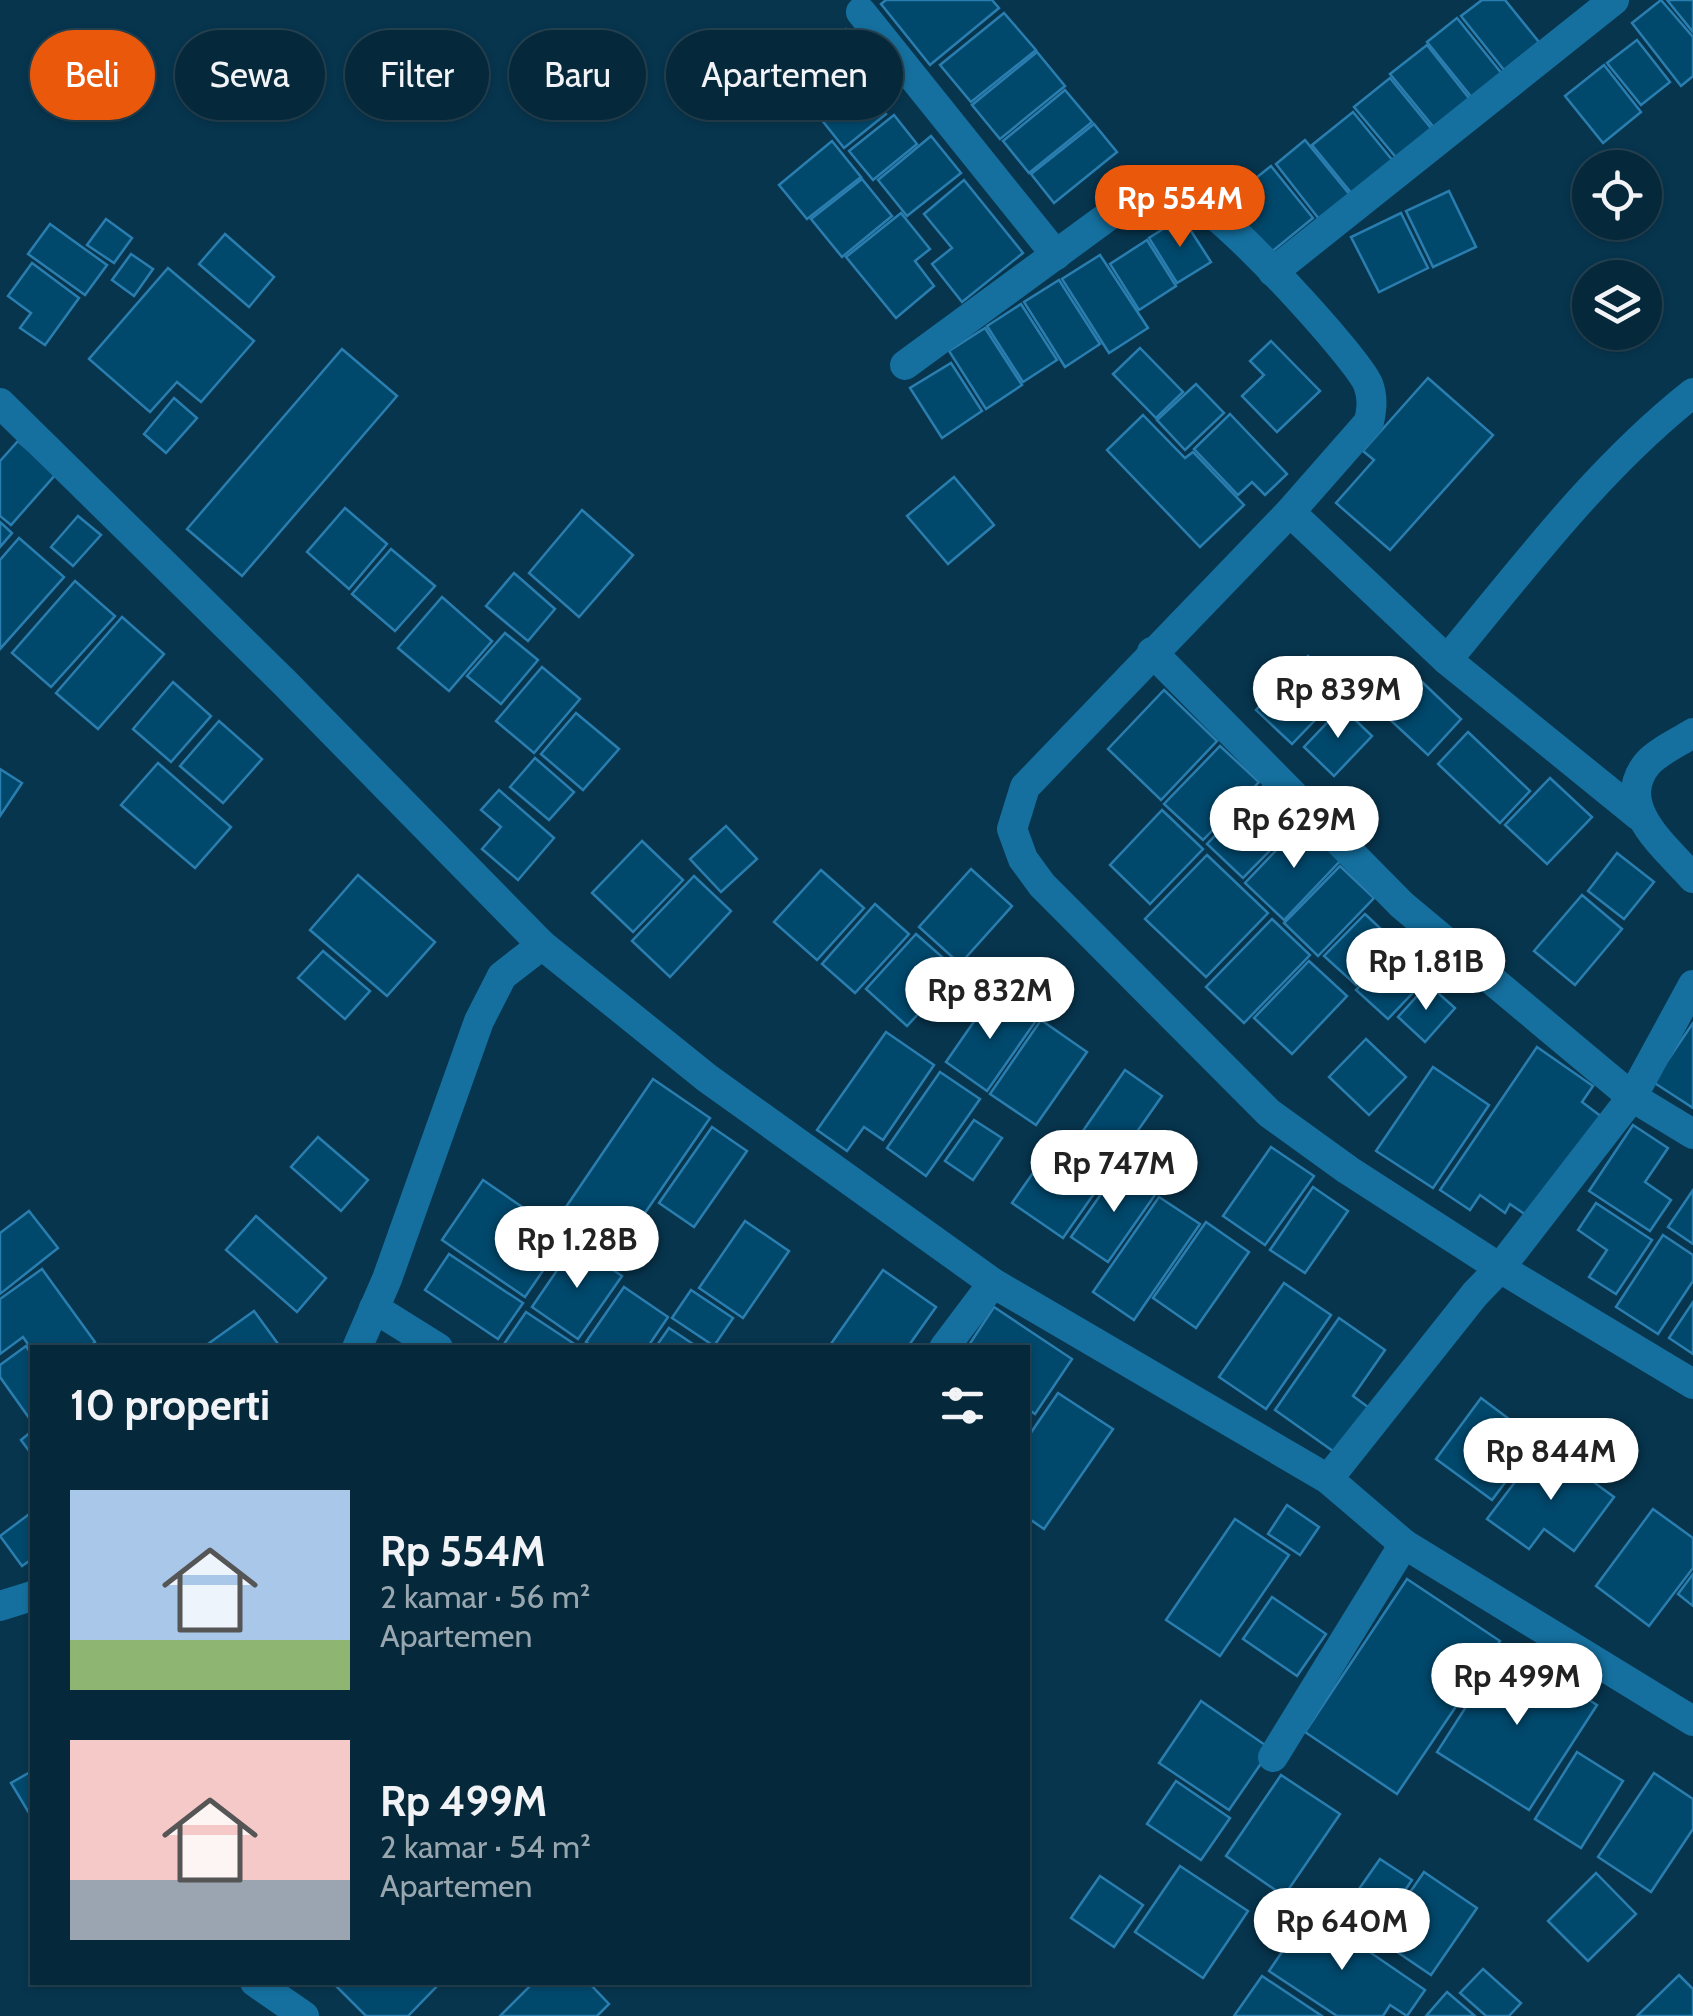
<!DOCTYPE html>
<html lang="id">
<head>
<meta charset="utf-8">
<style>
	body { margin:0; font-family:Cabin,sans-serif; background:#133445; color:#f1f3f6; height:100vh; display:flex; flex-direction:column; font-size:38px; white-space:nowrap }
	* { box-sizing:border-box; margin:0 }
	p { font-size:32px; color:#97a6af }
	.icon { flex:none; width:55px; height:55px; fill:none; stroke:currentColor; stroke-width:2; stroke-linecap:round; stroke-linejoin:round }
	.map { position:relative; flex:1; overflow:hidden }
	.side { position:absolute; left:30px; top:1345px; width:1000px; height:640px; display:flex; flex-direction:column; background:#05283a; border-radius:0px; box-shadow:0 2px 8px #0004,0 0 0 2px #264454 }
	.side>* { flex:none }
	.guide { position:absolute; left:30px; top:30px; width:1000px; height:90px; display:flex; gap:20px }
	.tools { position:absolute; left:1572px; top:150px; display:grid; gap:20px }
	.tools a { display:grid; place-items:center; width:90px; height:90px; border-radius:50%; background:#05283a; box-shadow:0 2px 8px #0004,0 0 0 2px #264454; font-size:50px }
	.price { position:absolute; translate:-50% -85px; padding:0 22px; border-radius:35px; background:#fff; color:#222; font-size:32px; line-height:65px; filter:drop-shadow(0 2px 5px #0008) }
	.price::after { content:''; position:absolute; left:50%; top:60px; width:30px; height:22px; margin-left:-15px; background:inherit; clip-path:polygon(0 0,100% 0,50% 100%) }
	.price.active { background:#ea580c; color:#fff }
	ul { padding:0; list-style:none }
	li { display:flex; align-items:center; gap:30px; height:250px; padding:0 40px }
	li span { display:grid; place-items:center; flex:none; width:280px; height:200px; border-radius:0px; color:#555 }
	li>.icon { margin-inline-start:auto }
	span .icon { width:120px; height:120px; fill:#fffc; stroke-width:1 }
	li b { font-size:42px }
	h2 { display:flex; justify-content:space-between; align-items:center; height:120px; padding:0 40px; font-size:42px }
	.tag { padding:0 35px; border-radius:45px; background:#05283a; box-shadow:0 2px 8px #0004,0 0 0 2px #264454; font-size:35px; line-height:90px }
	.tag.active { background:#ea580c; color:#fff }
	.map>svg:first-child { display:block }
	.building { fill:#00486c; stroke:#2a7eaf; stroke-width:2.5 }
	.lines { fill:none; stroke-linecap:round; stroke-linejoin:round }
	.street { stroke:#15709f; stroke-width:30 }
</style>
</head>
<body>
<div class="map">
<svg width="1693" height="2016" viewBox="0 0 1693 2016">
	<rect width="100%" height="100%" fill="#07354e"/>
	<g class="building">
		<path d="M886,0h106l7,8 -69,57 -49,-61z"/>
		<path d="M1482,0h23l34,42 -35,28 -43,-54z"/>
		<path d="M1661,0l32,37v39l-12,10 -49,-63z"/>
		<path d="M1667,0h26v32z"/>
		<path d="M1004,13l32,37 -65,52 -31,-37z"/>
		<path d="M1457,18l46,57 -30,24 -46,-57z"/>
		<path d="M846,29l26,31 -35,29 -26,-32z"/>
		<path d="M1637,40l33,42 -29,23 -34,-42z"/>
		<path d="M1427,45l45,57 -36,28 -46,-56z"/>
		<path d="M1037,52l28,34 -65,53 -28,-34z"/>
		<path d="M1604,65l37,47 -38,31 -38,-47z"/>
		<path d="M1390,78l45,55 -36,28 -45,-54z"/>
		<path d="M859,81l27,33 -42,34 -27,-34z"/>
		<path d="M1065,90l27,32 -63,51 -26,-32z"/>
		<path d="M1353,112l45,55 -41,33 -45,-55z"/>
		<path d="M894,115l23,29 -44,36 -24,-29z"/>
		<path d="M1094,124l23,28 -63,51 -23,-29z"/>
		<path d="M931,136l30,37 -54,43 -29,-36z"/>
		<path d="M1305,140l45,55 -31,24 -43,-55z"/>
		<path d="M832,141l29,36 -54,42 -28,-34z"/>
		<path d="M1271,166l42,52 -49,40 -42,-53z"/>
		<path d="M862,179l30,37 -50,41 -31,-38z"/>
		<path d="M964,180l59,73 -61,49 -30,-38 20,-16 -28,-34z"/>
		<path d="M1449,191l27,56 -43,20 -27,-56z"/>
		<path d="M901,213l29,36 -15,12 19,25 -38,32 -50,-61z"/>
		<path d="M1401,213l27,55 -49,24 -28,-55z"/>
		<path d="M1182,217l29,45 -34,21 -28,-45z"/>
		<path d="M106,219l26,19 -18,25 -27,-18z"/>
		<path d="M50,224l57,41 -22,30 -57,-41z"/>
		<path d="M225,234l49,43 -25,30 -50,-43z"/>
		<path d="M1147,240l29,46 -37,24 -29,-46z"/>
		<path d="M131,254l22,15 -19,27 -22,-16z"/>
		<path d="M1100,255l48,73 -39,25 -47,-74z"/>
		<path d="M32,263l47,35 -34,47 -25,-17 11,-15 -23,-17z"/>
		<path d="M168,268l86,73 -53,61 -24,-20 -27,30 -61,-53z"/>
		<path d="M1059,280l41,64 -35,23 -41,-65z"/>
		<path d="M1021,304l36,56 -34,22 -36,-56z"/>
		<path d="M985,328l37,57 -36,24 -37,-58z"/>
		<path d="M1271,341l49,50 -43,41 -35,-36 22,-21 -14,-14z"/>
		<path d="M1140,348l43,44 -27,26 -43,-44z"/>
		<path d="M342,349l55,47 -155,180 -55,-47z"/>
		<path d="M951,363l31,48 -40,27 -32,-50z"/>
		<path d="M1428,378l65,57 -103,115 -54,-47 38,-43 -11,-9z"/>
		<path d="M1196,384l28,29 -39,37 -28,-30z"/>
		<path d="M174,398l23,20 -31,35 -22,-19z"/>
		<path d="M1230,414l57,60 -22,21 -13,-13 -14,13 -44,-46z"/>
		<path d="M1143,415l42,43 8,-6 51,53 -44,42 -93,-97z"/>
		<path d="M18,441l38,33 -45,51 -11,-9v-55z"/>
		<path d="M954,477l40,48 -46,39 -41,-48z"/>
		<path d="M345,508l42,36 -38,45 -42,-37z"/>
		<path d="M582,510l51,45 -54,62 -50,-44z"/>
		<path d="M78,516l23,19 -28,31 -22,-19z"/>
		<path d="M0,522l12,11 -12,14z"/>
		<path d="M19,538l45,39 -64,72v-89z"/>
		<path d="M391,549l44,37 -40,45 -43,-37z"/>
		<path d="M514,573l41,36 -27,32 -42,-35z"/>
		<path d="M75,581l40,35 -64,71 -39,-34z"/>
		<path d="M442,597l50,44 -43,50 -51,-43z"/>
		<path d="M122,617l42,37 -66,75 -42,-36z"/>
		<path d="M505,633l33,27 -37,44 -34,-28z"/>
		<path d="M1308,656l36,34 -52,54 -36,-34z"/>
		<path d="M542,667l38,32 -46,54 -38,-32z"/>
		<path d="M1420,680l41,39 -33,36 -43,-40z"/>
		<path d="M173,682l38,34 -40,46 -38,-33z"/>
		<path d="M1164,690l53,51 -56,59 -53,-51z"/>
		<path d="M1342,707l30,29 -38,40 -30,-29z"/>
		<path d="M576,713l43,36 -36,41 -42,-36z"/>
		<path d="M219,721l43,38 -39,44 -43,-37z"/>
		<path d="M1468,732l62,59 -30,32 -62,-59z"/>
		<path d="M1220,746l39,36 -56,58 -39,-36z"/>
		<path d="M535,758l39,34 -25,28 -39,-33z"/>
		<path d="M158,763l73,64 -36,41 -74,-63z"/>
		<path d="M0,769l22,14 -22,33z"/>
		<path d="M1550,778l42,39 -45,47 -42,-39z"/>
		<path d="M1265,784l36,35 -58,59 -36,-34z"/>
		<path d="M499,790l55,48 -36,42 -36,-31 19,-22 -20,-17z"/>
		<path d="M1162,810l41,39 -53,55 -40,-39z"/>
		<path d="M1303,822l39,37 -58,61 -39,-37z"/>
		<path d="M726,826l31,33 -36,33 -31,-33z"/>
		<path d="M642,841l41,39 -50,52 -41,-39z"/>
		<path d="M1617,853l37,29 -30,37 -36,-28z"/>
		<path d="M1207,855l61,58 -62,64 -61,-58z"/>
		<path d="M1340,866l34,32 -56,58 -34,-33z"/>
		<path d="M971,869l41,37 -52,58 -41,-37z"/>
		<path d="M821,870l43,38 -47,52 -43,-38z"/>
		<path d="M358,875l77,67 -48,54 -77,-66z"/>
		<path d="M694,876l37,35 -61,66 -38,-36z"/>
		<path d="M1582,895l40,34 -47,56 -41,-34z"/>
		<path d="M875,904l34,30 -54,59 -33,-29z"/>
		<path d="M1365,914l31,29 -40,42 -32,-29z"/>
		<path d="M1272,919l38,36 -66,68 -38,-36z"/>
		<path d="M916,934l42,37 -51,55 -41,-37z"/>
		<path d="M1395,949l31,30 -38,40 -32,-29z"/>
		<path d="M323,951l47,40 -25,28 -47,-41z"/>
		<path d="M1309,961l38,35 -55,58 -38,-36z"/>
		<path d="M1428,984l27,24 -30,34 -27,-25z"/>
		<path d="M993,994l42,28 -48,69 -41,-29z"/>
		<path d="M1041,1020l46,32 -51,73 -46,-31z"/>
		<path d="M1693,1023v85l-40,-26z"/>
		<path d="M886,1032l48,33 -51,75 -19,-13 -17,24 -30,-21z"/>
		<path d="M1366,1039l40,38 -37,38 -40,-38z"/>
		<path d="M1537,1047l56,39 -11,16 20,15 -70,102 -22,-15 -5,9 -25,-18 -10,15 -30,-20z"/>
		<path d="M1433,1067l56,38 -56,83 -57,-37z"/>
		<path d="M1125,1070l37,26 -49,70 -37,-25z"/>
		<path d="M940,1072l40,27 -54,77 -39,-28z"/>
		<path d="M653,1079l57,39 -87,127 -57,-38z"/>
		<path d="M974,1120l28,18 -29,42 -28,-19z"/>
		<path d="M1633,1125l35,23 -23,34 26,18 -21,31 -61,-40z"/>
		<path d="M712,1127l35,24 -53,76 -35,-24z"/>
		<path d="M318,1137l50,43 -27,31 -50,-44z"/>
		<path d="M1054,1143l51,35 -42,60 -51,-35z"/>
		<path d="M1271,1147l43,29 -49,69 -42,-29z"/>
		<path d="M1120,1167l37,25 -49,70 -37,-25z"/>
		<path d="M483,1180l83,57 -41,60 -83,-57z"/>
		<path d="M1313,1187l35,24 -43,62 -35,-23z"/>
		<path d="M1693,1190v54l-25,-17z"/>
		<path d="M1159,1197l41,27 -66,96 -41,-28z"/>
		<path d="M1596,1203l56,37 -36,54 -27,-17 18,-27 -29,-20z"/>
		<path d="M29,1211l29,37 -58,46v-61z"/>
		<path d="M256,1216l70,62 -29,34 -71,-62z"/>
		<path d="M745,1221l44,30 -46,67 -44,-30z"/>
		<path d="M1206,1222l43,30 -53,76 -43,-30z"/>
		<path d="M1663,1235l30,20v26l-35,53 -42,-27z"/>
		<path d="M575,1244l47,32 -44,63 -46,-32z"/>
		<path d="M449,1254l74,49 -25,36 -73,-49z"/>
		<path d="M42,1269l53,73 -7,6 -56,2 -9,-13 -23,17v-55z"/>
		<path d="M883,1270l53,37 -29,41h-79z"/>
		<path d="M1284,1283l47,32 -65,94 -47,-32z"/>
		<path d="M624,1287l44,30 -21,31h-53l-8,-6z"/>
		<path d="M691,1290l42,28 -19,28 -42,-28z"/>
		<path d="M1693,1302v52l-24,-16z"/>
		<path d="M994,1307l78,52 -37,55 -7,-5v-61h-61z"/>
		<path d="M254,1311l27,37 -76,-2z"/>
		<path d="M526,1312l50,33 -2,3 -72,-1z"/>
		<path d="M1339,1318l46,32 -32,46 19,14 -32,46 -65,-46z"/>
		<path d="M669,1328l30,20h-44z"/>
		<path d="M26,1346l6,9v67l-32,-45v-12z"/>
		<path d="M1058,1393l55,36 -69,100 -16,-11v-81z"/>
		<path d="M1481,1398l56,42 -45,60 -56,-41z"/>
		<path d="M32,1431v24l-11,-15z"/>
		<path d="M1543,1445l71,52 -40,54 -30,-22 -15,20 -42,-30z"/>
		<path d="M1287,1505l32,22 -19,28 -32,-21z"/>
		<path d="M1653,1509l40,29v30l-44,58 -53,-40z"/>
		<path d="M32,1512v47l-10,7 -22,-30z"/>
		<path d="M1235,1519l54,36 -69,101 -54,-36z"/>
		<path d="M1693,1574v32l-15,-12z"/>
		<path d="M1407,1579l93,62 -103,153 -92,-62z"/>
		<path d="M1272,1597l54,37 -29,42 -54,-37z"/>
		<path d="M1505,1646l92,59 -68,105 -92,-58z"/>
		<path d="M1201,1701l70,48 -42,61 -70,-47z"/>
		<path d="M1577,1752l46,29 -42,67 -46,-29z"/>
		<path d="M32,1771v47l-21,-35z"/>
		<path d="M1654,1773l39,26v30l-42,63 -53,-35z"/>
		<path d="M1281,1775l59,39 -56,82 -58,-40z"/>
		<path d="M1176,1781l54,37 -29,42 -54,-36z"/>
		<path d="M1380,1859l32,21 -28,41 -32,-22z"/>
		<path d="M1180,1866l68,45 -45,67 -68,-46z"/>
		<path d="M1424,1872l53,36 -46,67 -53,-36z"/>
		<path d="M1596,1873l40,41 -48,47 -40,-40z"/>
		<path d="M1100,1876l43,29 -29,42 -43,-29z"/>
		<path d="M1310,1911l115,79 -18,26 -17,-11 -7,11h-46l-68,-45z"/>
		<path d="M1483,1969l38,34 -12,13h-23l-26,-23z"/>
		<path d="M1679,1975l14,14v27h-56z"/>
		<path d="M1262,1976l60,40h-88z"/>
		<path d="M332,1982h109l-33,34h-42z"/>
		<path d="M534,1982h54l21,22 -12,12h-97z"/>
		<path d="M1447,1992l28,24h-49z"/>
	</g>
	<g class="lines">
		<g class="street">
			<path d="M861,12l195,243"/>
			<path d="M1273,272l341,-272"/>
			<path d="M905,365l217,-159c27,-9 48,-14 75,-3 28,11 159,153 171,181 5,13 4,24 1,38l-79,90 -265,275 -13,42 11,30 19,26 227,228 79,57 152,98 193,116"/>
			<path d="M0,403l285,280 257,262"/>
			<path d="M1290,512l157,148 191,155"/>
			<path d="M1152,652l250,253 230,192 61,37"/>
			<path d="M1447,660c77,-93 151,-192 246,-267"/>
			<path d="M1693,733c-14,9 -36,19 -46,31 -34,43 20,84 46,114"/>
			<path d="M374,1308l64,40"/>
			<path d="M357,1348l30,-69 92,-258 23,-45 40,-31 165,133 286,205 335,196 76,65 289,177"/>
			<path d="M944,1348l49,-65"/>
			<path d="M1328,1479l147,-185 25,-26 132,-171 61,-112"/>
			<path d="M0,1606l32,-10"/>
			<path d="M1273,1757l131,-213"/>
			<path d="M255,1982l49,34"/>
		</g>
	</g>
</svg>
<div class="tools">
<a><svg class="icon" aria-label="locate" viewBox="0 0 24 24"><circle cx="12" cy="12" r="6"/><path d="M12 2v4M12 18v4M2 12h4M18 12h4"/></svg></a>
<a><svg class="icon" aria-label="layers" viewBox="0 0 24 24"><path d="M12 4l9 5-9 5-9-5zM3 14l9 5 9-5"/></svg></a>
</div>
<b class="price active" style="left:1180px;top:250px">Rp 554M</b>
<b class="price" style="left:1338px;top:741px">Rp 839M</b>
<b class="price" style="left:1294px;top:871px">Rp 629M</b>
<b class="price" style="left:1426px;top:1013px">Rp 1.81B</b>
<b class="price" style="left:990px;top:1042px">Rp 832M</b>
<b class="price" style="left:1114px;top:1215px">Rp 747M</b>
<b class="price" style="left:577px;top:1291px">Rp 1.28B</b>
<b class="price" style="left:1551px;top:1503px">Rp 844M</b>
<b class="price" style="left:1517px;top:1728px">Rp 499M</b>
<b class="price" style="left:1342px;top:1973px">Rp 640M</b>
<div class="guide">
<a class="tag active">Beli</a>
<a class="tag">Sewa</a>
<a class="tag">Filter</a>
<a class="tag">Baru</a>
<a class="tag">Apartemen</a>
</div>
<section class="side">
<h2>10 properti<svg class="icon" aria-label="filters" viewBox="0 0 24 24"><path d="M4 7h16M4 17h16"/><circle cx="9" cy="7" r="2"/><circle cx="15" cy="17" r="2"/></svg></h2>
<ul>
<li><span style="background:linear-gradient(#a9c7e8 75%,#8fb573 0)"><svg class="icon" aria-label="home" viewBox="0 0 24 24"><path d="M3 11l9-7 9 7M6 9v11h12V9"/></svg></span><div><b>Rp 554M</b><p>2 kamar · 56 m²</p><p>Apartemen</p></div></li>
<li><span style="background:linear-gradient(#f6c9c9 70%,#9aa5b1 0)"><svg class="icon" aria-label="home" viewBox="0 0 24 24"><path d="M3 11l9-7 9 7M6 9v11h12V9"/></svg></span><div><b>Rp 499M</b><p>2 kamar · 54 m²</p><p>Apartemen</p></div></li>
</ul>
</section>
</div>
</body>
</html>
